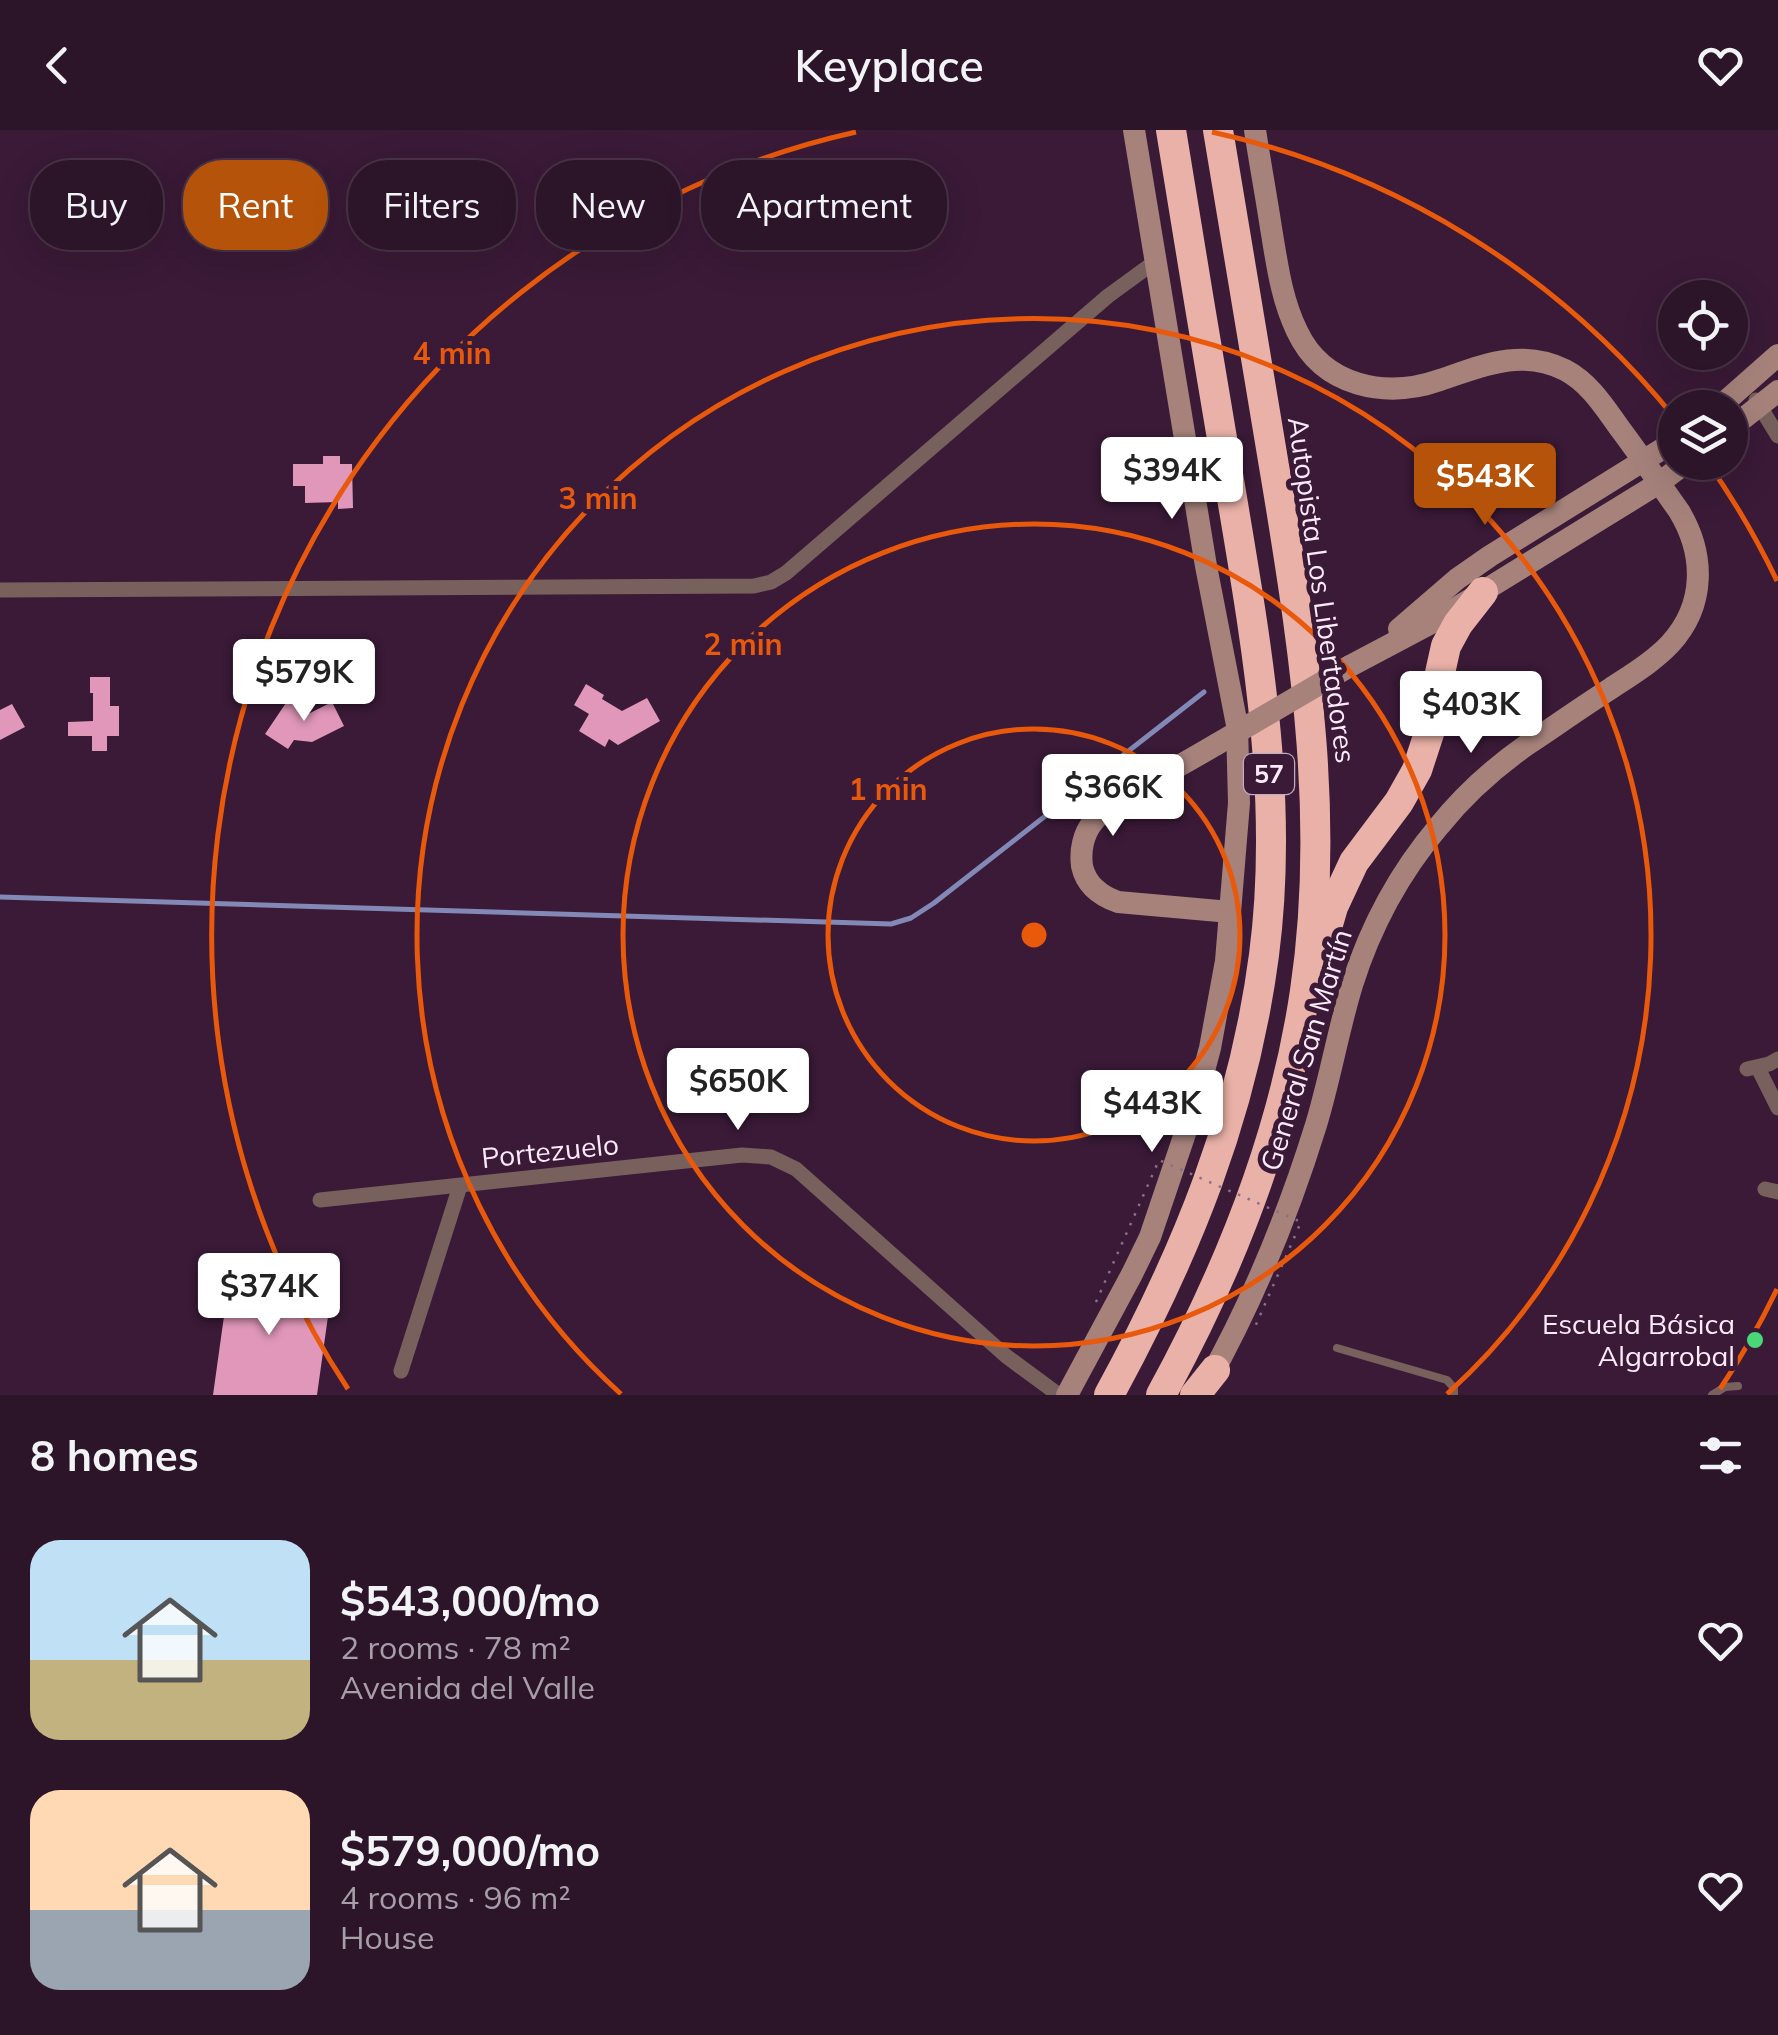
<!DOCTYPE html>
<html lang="en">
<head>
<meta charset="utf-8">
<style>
	body { margin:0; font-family:Mulish,sans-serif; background:#382135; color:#f1f3f6; height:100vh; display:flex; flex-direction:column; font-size:38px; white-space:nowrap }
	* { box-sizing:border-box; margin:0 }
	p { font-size:32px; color:#a69ea8 }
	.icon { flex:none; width:55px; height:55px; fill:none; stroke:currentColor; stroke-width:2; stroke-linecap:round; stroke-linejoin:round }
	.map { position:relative; height:1265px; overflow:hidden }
	.panel { display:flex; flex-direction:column; background:#2c1429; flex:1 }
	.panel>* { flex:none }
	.top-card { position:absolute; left:30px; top:30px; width:1000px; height:90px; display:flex; gap:20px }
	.buttons { position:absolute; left:1658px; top:150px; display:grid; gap:20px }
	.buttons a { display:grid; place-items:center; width:90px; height:90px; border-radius:50%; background:#2c1429; box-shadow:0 10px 40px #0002,0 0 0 2px #483346; font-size:50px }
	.price { position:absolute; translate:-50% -85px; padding:0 22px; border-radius:10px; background:#fff; color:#222; font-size:32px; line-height:65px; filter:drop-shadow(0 2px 5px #0008) }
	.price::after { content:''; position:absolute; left:50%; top:60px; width:30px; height:22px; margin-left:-15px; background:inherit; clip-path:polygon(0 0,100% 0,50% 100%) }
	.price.current { background:#b45309; color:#fff }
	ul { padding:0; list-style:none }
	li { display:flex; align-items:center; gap:30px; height:250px; padding:0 30px }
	li span { display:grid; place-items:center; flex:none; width:280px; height:200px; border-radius:30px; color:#555 }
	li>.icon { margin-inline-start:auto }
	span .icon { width:120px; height:120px; fill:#fffc; stroke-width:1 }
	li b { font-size:42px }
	h2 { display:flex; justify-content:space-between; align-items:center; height:120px; padding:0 30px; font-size:42px }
	.chip { padding:0 35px; border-radius:40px; background:#2c1429; box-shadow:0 10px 40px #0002,0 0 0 2px #483346; font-size:35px; line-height:90px }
	.chip.current { background:#b45309; color:#fff }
	header { display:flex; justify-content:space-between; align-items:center; height:130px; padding:0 30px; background:#2c1429; font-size:45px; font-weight:600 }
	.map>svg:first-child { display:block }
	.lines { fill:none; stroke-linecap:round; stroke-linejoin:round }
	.stream { stroke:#8289b7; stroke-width:5 }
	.building { fill:#e097b9 }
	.lane { stroke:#78615d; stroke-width:8 }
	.street { stroke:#78615d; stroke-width:15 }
	.secondary { stroke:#a6827b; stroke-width:22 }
	.highway { stroke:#e9b1a7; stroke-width:30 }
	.path-bridge { stroke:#8a6f87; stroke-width:2.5; stroke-dasharray:2.5 8; stroke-linecap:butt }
	.secondary-bridge { stroke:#a6827b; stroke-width:22 }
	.ring { fill:none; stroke:#e8590c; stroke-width:5 }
	.poi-dot { fill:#4ad778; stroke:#3a1a37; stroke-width:4 }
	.labels { text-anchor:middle; stroke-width:10; stroke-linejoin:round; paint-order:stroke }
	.shield { fill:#3a1a37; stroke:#c2acc0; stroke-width:2.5 }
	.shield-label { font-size:25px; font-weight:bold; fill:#fdebfa }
	.street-label { font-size:28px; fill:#fdebfa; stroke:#3a1a37 }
	.poi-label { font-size:28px; fill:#fdebfa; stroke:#3a1a37; text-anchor:end }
	.centre { fill:#e8590c; stroke:#3a1a37; stroke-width:5 }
	.ring-label { font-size:30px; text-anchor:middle; font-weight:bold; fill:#e8590c; stroke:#3a1a37; stroke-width:10; stroke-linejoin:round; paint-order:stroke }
</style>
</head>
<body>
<header><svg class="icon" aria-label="back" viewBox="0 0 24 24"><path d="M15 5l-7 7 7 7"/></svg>Keyplace<svg class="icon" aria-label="heart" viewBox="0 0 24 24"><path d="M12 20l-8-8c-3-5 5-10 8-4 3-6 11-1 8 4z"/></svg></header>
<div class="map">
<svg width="1778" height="1265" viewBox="0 0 1778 1265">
	<rect width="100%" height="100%" fill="#3a1a37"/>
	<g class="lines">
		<path class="stream" d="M0,767l891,27 20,-6 23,-15 270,-211"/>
	</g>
	<g class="building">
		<path d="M323,326h17v8h12l1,44 -15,1v-7l-33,1v-17h-12v-22h30z"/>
		<path d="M90,547h20v29h9v30h-12v15h-15v-15h-24v-14l25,-1v-28h-3z"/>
		<path d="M586,554l18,11 -2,4 20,12 25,-13 13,23 -42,24 -9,-6 -4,8 -26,-16 10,-17 -15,-9z"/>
		<path d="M288,570l20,14 24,-12 12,24 -32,16 -18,-2 -6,9 -23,-15z"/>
		<path d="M12,574l13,23 -25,13v-30z"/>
		<path d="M231,1136l57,8 -3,22 45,6 -13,93h-104z"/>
	</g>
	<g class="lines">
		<g class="lane">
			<path d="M1337,1218l110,32 7,8v7"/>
			<path d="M1712,1265l13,-8 13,-1"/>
		</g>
		<g class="street">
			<path d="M1756,270l22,36"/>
			<path d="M0,460l754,-4 17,-4 15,-9 322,-277 48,-35"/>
			<path d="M1758,938l20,40"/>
			<path d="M1747,939l22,-5 9,-5"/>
			<path d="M1765,1059l13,3"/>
			<path d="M320,1070l422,-45 29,2 25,12 210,187 53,39"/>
			<path d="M401,1241l59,-185"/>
		</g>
		<g class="secondary">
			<path d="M1718,278l60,-53"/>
			<path d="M1730,299l48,-38"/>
			<path d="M1399,499l58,-50 33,-23 185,-115"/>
			<path d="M1350,536l85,-45 224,-138 28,-21"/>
			<path d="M1217,614c-22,13 -45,26 -67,38 -20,12 -43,22 -57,40 -10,12 -13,29 -11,44 4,19 19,30 36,36l112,10"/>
			<path d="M1207,1253c46,-82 81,-168 109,-258 14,-46 22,-94 36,-140 18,-57 48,-113 87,-159 25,-31 56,-59 89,-82 27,-18 54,-37 82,-55 21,-14 43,-27 60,-45 36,-39 35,-90 9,-133 -19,-27 -38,-54 -58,-81 -16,-22 -31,-47 -56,-60 -44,-22 -83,-4 -125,10 -54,19 -117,7 -143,-49 -16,-33 -20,-68 -26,-103 -5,-33 -11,-65 -16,-98"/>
			<path d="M1067,1265l65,-121 18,-37 46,-136 14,-53 16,-87 13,-158 -2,-78 -31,-159 -72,-436"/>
		</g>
		<g class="highway">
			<path d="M1324,808l9,-31 21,-45 45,-60 18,-32 17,-52 6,-45 6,-27 12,-22 25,-32"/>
			<path d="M1109,1265c77,-141 134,-280 155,-440 20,-152 -6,-302 -31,-451 -21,-125 -42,-249 -62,-374"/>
			<path d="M1161,1265c69,-126 123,-261 144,-404 25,-168 1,-329 -26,-495 -20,-122 -40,-244 -61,-366"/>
			<path d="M1195,1265l20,-25"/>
		</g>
		<path class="path-bridge" d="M1096,1172l63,-142 142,62 -46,105"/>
		<path class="secondary-bridge" d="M1217,614l133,-78"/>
	</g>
	<g class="ring">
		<circle cx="1034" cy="805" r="206"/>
		<circle cx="1034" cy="805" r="411"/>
		<path d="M621 1264A617 617 0 1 1 1447 1264"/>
		<path d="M1777 1159A823 823 0 0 1 1720 1259M348 1259A823 823 0 0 1 856 2M1212 2A823 823 0 0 1 1674 287M1708 333A823 823 0 0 1 1777 451"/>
	</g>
	<circle class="poi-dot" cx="1755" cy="1210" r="10"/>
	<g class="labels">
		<rect class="shield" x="1244" y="624" width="50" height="40" rx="8"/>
		<g class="shield-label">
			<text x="1269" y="653">57</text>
		</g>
		<g class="street-label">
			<text transform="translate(1322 460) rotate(82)" y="10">Autopista Los Libertadores</text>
			<text transform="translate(1306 920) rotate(-73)" y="10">General San Martín</text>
			<text transform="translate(550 1021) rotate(-6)" y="10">Portezuelo</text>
		</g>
		<g class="poi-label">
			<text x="1735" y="1204">Escuela Básica<tspan x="1735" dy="32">Algarrobal</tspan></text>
		</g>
	</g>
	<circle cx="1034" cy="805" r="15" class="centre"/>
	<g class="ring-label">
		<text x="452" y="234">4 min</text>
		<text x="598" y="379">3 min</text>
		<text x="743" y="525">2 min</text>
		<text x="888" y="670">1 min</text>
	</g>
</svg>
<div class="buttons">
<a><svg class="icon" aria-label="locate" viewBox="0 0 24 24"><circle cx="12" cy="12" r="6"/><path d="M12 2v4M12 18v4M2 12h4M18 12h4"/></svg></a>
<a><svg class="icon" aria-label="layers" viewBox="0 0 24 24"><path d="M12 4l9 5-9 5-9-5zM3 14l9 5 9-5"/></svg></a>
</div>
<b class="price" style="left:1172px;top:392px">$394K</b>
<b class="price current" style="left:1485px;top:398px">$543K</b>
<b class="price" style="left:304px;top:594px">$579K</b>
<b class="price" style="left:1471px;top:626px">$403K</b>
<b class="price" style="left:1113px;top:709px">$366K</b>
<b class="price" style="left:738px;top:1003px">$650K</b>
<b class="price" style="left:1152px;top:1025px">$443K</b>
<b class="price" style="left:269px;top:1208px">$374K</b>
<div class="top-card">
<a class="chip">Buy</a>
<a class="chip current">Rent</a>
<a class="chip">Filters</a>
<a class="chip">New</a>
<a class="chip">Apartment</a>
</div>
</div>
<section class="panel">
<h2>8 homes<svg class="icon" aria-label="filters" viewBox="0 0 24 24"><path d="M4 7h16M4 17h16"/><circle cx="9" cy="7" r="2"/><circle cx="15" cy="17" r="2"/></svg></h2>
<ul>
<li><span style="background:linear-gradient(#bfe0f5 60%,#c2b280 0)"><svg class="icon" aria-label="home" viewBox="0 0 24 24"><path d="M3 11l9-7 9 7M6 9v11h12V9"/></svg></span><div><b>$543,000/mo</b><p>2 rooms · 78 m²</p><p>Avenida del Valle</p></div><svg class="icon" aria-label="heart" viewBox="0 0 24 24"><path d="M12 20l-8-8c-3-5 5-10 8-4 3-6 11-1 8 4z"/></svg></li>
<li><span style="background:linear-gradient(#ffd9b3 60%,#9aa5b1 0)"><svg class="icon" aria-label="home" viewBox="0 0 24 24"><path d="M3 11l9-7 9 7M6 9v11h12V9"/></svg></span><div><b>$579,000/mo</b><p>4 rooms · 96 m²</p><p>House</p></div><svg class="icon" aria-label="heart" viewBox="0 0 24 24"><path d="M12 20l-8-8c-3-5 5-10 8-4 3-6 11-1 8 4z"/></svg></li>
</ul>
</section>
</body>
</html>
